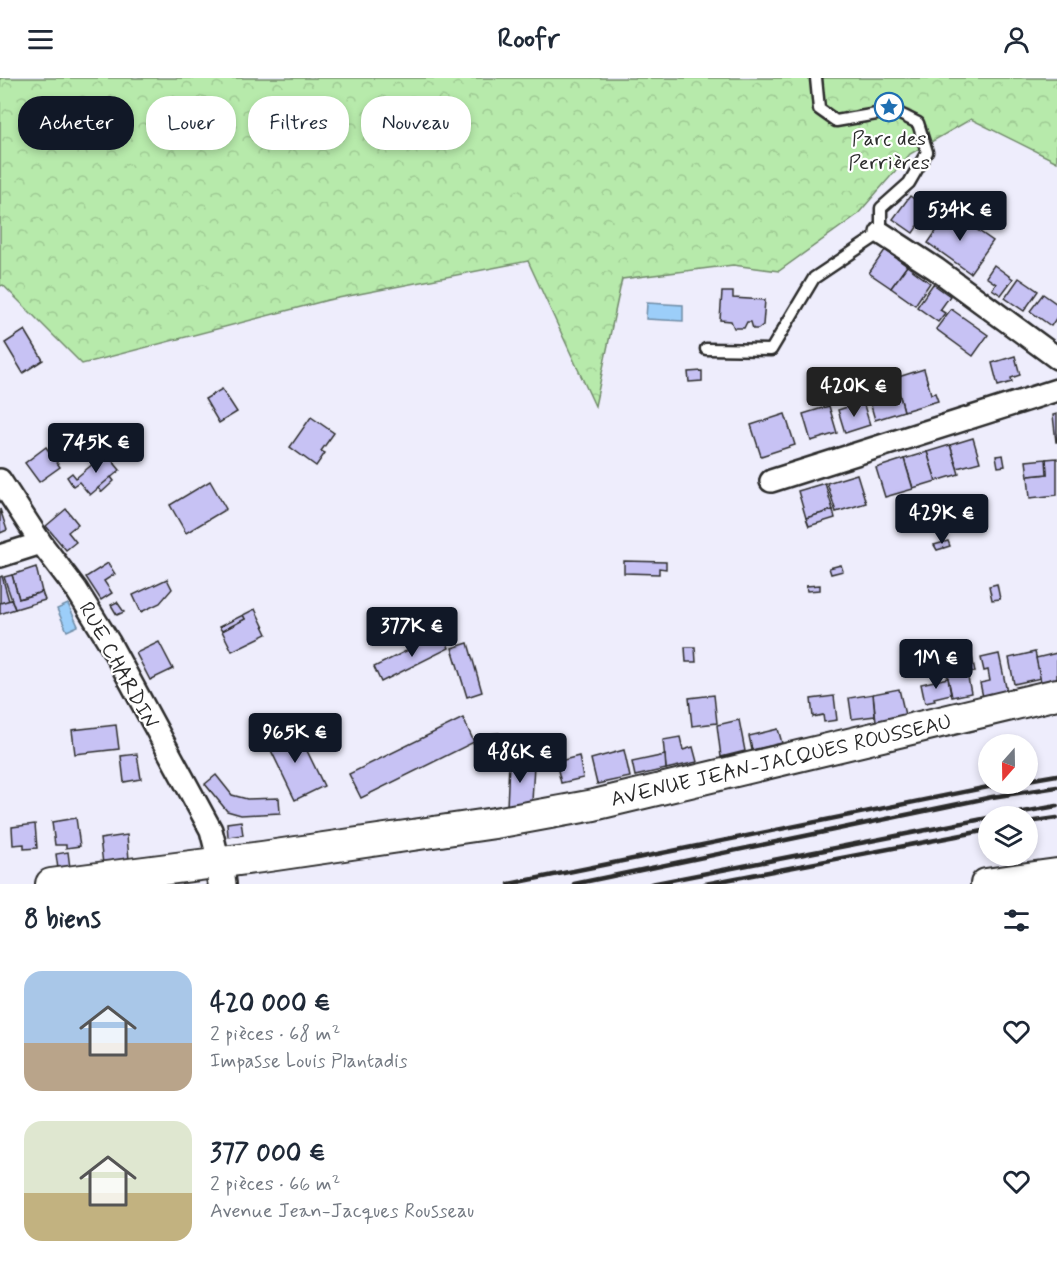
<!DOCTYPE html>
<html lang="fr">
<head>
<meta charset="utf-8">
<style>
	body { margin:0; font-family:Mynerve,sans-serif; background:#f2f2f3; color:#1f2937; height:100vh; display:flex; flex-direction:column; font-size:22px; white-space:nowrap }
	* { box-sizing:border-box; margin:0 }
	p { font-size:20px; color:#747a83 }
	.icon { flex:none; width:33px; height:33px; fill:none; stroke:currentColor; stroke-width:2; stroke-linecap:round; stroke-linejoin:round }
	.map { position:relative; height:806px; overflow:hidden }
	.side { display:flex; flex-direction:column; background:#fff; flex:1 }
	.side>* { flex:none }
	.guide { position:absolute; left:18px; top:18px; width:600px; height:54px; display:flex; gap:12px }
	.needle { width:39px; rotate:200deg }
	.buttons { position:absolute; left:978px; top:656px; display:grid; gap:12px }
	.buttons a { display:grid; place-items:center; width:60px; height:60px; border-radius:50%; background:#fff; box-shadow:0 3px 9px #0003; font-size:30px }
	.price { position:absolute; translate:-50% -51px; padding:0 14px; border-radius:6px; background:#111827; color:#fff; font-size:20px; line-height:39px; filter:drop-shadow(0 2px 3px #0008) }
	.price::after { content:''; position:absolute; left:50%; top:36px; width:18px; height:14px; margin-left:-9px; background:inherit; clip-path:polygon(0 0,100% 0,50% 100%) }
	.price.active { background:#222; color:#fff }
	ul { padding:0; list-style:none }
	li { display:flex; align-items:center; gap:18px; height:150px; padding:0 24px }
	li span { display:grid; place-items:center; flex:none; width:168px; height:120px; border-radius:18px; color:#555 }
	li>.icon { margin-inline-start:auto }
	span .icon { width:72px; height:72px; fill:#fffc; stroke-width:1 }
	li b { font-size:26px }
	h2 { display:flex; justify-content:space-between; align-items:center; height:72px; padding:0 24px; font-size:26px }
	.tag { padding:0 21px; border-radius:24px; background:#fff; box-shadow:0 3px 9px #0003; font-size:21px; line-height:54px }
	.tag.active { background:#111827; color:#fff }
	header { display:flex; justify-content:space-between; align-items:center; height:78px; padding:0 24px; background:#fff; font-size:27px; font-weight:700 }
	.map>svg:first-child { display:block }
	.forest { fill:url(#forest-crowns); stroke:#718a6b; stroke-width:1.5 }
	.water { fill:#9ccef9; stroke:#6f8da7; stroke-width:1.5 }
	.building { fill:#c7c2f4; stroke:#2b2b2b; stroke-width:1.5 }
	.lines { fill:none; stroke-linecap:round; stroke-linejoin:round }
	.service-casing { stroke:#2b2b2b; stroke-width:15 }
	.minor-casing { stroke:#2b2b2b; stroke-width:26 }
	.tertiary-casing { stroke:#2b2b2b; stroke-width:32 }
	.secondary-casing { stroke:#2b2b2b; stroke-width:34 }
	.service { stroke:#fff; stroke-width:10 }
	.minor { stroke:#fff; stroke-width:21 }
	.tertiary { stroke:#fff; stroke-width:27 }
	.secondary { stroke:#fff; stroke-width:30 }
	.rail { stroke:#2b2b2b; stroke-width:4.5 }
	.labels { text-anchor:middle; stroke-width:4.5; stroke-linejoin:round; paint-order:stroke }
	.poi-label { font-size:21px; fill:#2b2b2b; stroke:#fff }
	.street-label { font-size:21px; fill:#2b2b2b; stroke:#fff }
</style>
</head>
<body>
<header><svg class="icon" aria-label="menu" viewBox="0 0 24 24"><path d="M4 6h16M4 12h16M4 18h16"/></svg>Roofr<svg class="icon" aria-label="person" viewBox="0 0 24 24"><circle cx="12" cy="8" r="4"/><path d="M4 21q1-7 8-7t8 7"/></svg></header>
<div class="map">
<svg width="1057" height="806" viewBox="0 0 1057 806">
	<defs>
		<pattern id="forest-crowns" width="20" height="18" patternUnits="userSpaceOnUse" patternTransform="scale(1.5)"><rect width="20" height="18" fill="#b7eaab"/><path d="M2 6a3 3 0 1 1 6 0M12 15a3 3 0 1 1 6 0" fill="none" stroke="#9ec993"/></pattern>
	</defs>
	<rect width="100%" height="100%" fill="#eeedfc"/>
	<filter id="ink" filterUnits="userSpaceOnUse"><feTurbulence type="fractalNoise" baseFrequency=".0167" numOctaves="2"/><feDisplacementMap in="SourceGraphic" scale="12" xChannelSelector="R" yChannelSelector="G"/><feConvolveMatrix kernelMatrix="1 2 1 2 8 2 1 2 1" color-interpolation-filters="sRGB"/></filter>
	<g filter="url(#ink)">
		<path class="forest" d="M0,0h1057v84l-86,-43 -61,35 -53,61 -78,56 -46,-6 -111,14 -27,127 -67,-145 -200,39 -246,64 -79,-79 -3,1z"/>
		<g class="water">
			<path d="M647,225l36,2v16l-37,-2z"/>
			<path d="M68,526l10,22 -11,5 -10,-22z"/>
		</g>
		<g class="building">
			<path d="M910,118l19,14 -16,23 -20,-14z"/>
			<path d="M950,133l43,30 -23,32 -42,-30z"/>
			<path d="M885,172l22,16 -16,22 -22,-15z"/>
			<path d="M994,187l19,14 -12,16 -9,-6 4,-5 -10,-7z"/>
			<path d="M907,188l23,17 -15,22 -24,-17z"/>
			<path d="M1019,200l19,13 -14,20 -19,-13z"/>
			<path d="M933,206l17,12 -10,14 5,3 -7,9 -21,-15z"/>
			<path d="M722,214h11v6l32,2 -2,25 -5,4h-5l-2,-7h-4l-3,6h-10l-3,-7 -11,-1z"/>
			<path d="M1043,216l14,10v13l-6,9 -21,-15z"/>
			<path d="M951,231l37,26 -15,21 -37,-27z"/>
			<path d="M25,252l18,30 -20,13 -18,-30z"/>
			<path d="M1015,278l5,19 -9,3 1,4 -14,4 -6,-23z"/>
			<path d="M924,291l7,25 4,-1 3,8 -34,10 -9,-33z"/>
			<path d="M702,293v10l-13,1 -1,-10z"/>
			<path d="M897,308l7,25 -29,9 -7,-25z"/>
			<path d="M222,311l15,23 -18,11 -14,-24z"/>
			<path d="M863,324l7,23 -25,8 -7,-23z"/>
			<path d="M829,328l8,27 -26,8 -8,-27z"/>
			<path d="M785,336l10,31 -34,11 -10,-31z"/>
			<path d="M1057,336v28h-1l-3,-27z"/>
			<path d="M311,339l23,16 -13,18 4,2 -9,13 -26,-19z"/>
			<path d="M973,360l7,24 -23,6 -7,-23z"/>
			<path d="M950,367l9,29 -23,7 -9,-29z"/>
			<path d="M46,369l14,20 -21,15 -14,-19z"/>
			<path d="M927,374l9,29 -23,7 -9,-29z"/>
			<path d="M106,375l14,17 -30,25 -11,-13 -6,4 -6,-9 5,-4 4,5z"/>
			<path d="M1003,377l2,11 -7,1 -2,-11z"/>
			<path d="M1057,380v37l-27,3 -2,-22 19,-2 -1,-15z"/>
			<path d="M904,381l9,30 -28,8 -9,-29z"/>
			<path d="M1046,381l1,15 -19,2 -2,-15z"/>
			<path d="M857,396l9,29 -30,9 -9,-29z"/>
			<path d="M111,399l3,4 -12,11 -4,-4z"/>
			<path d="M210,403l16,28 -40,24 -16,-28z"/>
			<path d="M825,405l8,27 -27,8 -8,-27z"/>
			<path d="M0,431l7,21 -7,3z"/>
			<path d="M66,431l12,15 -10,8 8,10 -10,8 -20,-24z"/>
			<path d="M833,432l2,8 -26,8 -3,-8z"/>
			<path d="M948,463l2,5 -13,4 -3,-5z"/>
			<path d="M624,483l42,1v7l-7,-1v6l-35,-1z"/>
			<path d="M108,485l7,11 -11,7 8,12 -11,7 -15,-23z"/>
			<path d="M841,487l2,6 -12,3 -2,-6z"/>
			<path d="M36,489l6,25 -23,7 -7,-24z"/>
			<path d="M12,497l7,24 23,-7 3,8 -30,9 -11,-32z"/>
			<path d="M2,498l7,25 -9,2v-26z"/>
			<path d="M167,501l5,10 -12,14 -19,9 -8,-17z"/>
			<path d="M997,506l3,15 -8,1 -3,-14z"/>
			<path d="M820,507v5l-13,1 -1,-5z"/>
			<path d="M11,522l4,9 -15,5v-11z"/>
			<path d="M117,524l7,10 -7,3 -6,-10z"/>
			<path d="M255,531l12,25 -35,17 -10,-20 23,-12 -2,-4z"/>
			<path d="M243,537l2,4 -23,12 -3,-4z"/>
			<path d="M442,555l7,15 -68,34 -7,-15z"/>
			<path d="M159,564l14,27 -23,11 -14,-27z"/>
			<path d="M468,565l14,49 -15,5 -15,-49z"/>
			<path d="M970,567l5,27 -8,1 4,20 -19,4 -10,-46z"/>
			<path d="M685,569h10l1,15h-10z"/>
			<path d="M1035,574l6,26 -27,6 -5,-26z"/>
			<path d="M1057,575v26l-16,3 -5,-24z"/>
			<path d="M999,576l8,38 -24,5 -3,-14 10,-2 -2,-11 -4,1 -3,-13z"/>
			<path d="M948,600l3,16 -17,4 1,3 -10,2 -4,-19z"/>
			<path d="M899,611l6,26 -29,6 -3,-27z"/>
			<path d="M873,616l2,22 -23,3 -3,-21z"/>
			<path d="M714,617l3,28 -25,3 -3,-28z"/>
			<path d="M834,618l3,24 -13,2 -1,-7 -10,2 -2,-18z"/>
			<path d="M463,640l11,24 -113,56 -12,-24z"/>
			<path d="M739,642l6,31 -24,6 -4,-32z"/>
			<path d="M116,647l3,24 -44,5 -3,-24z"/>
			<path d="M296,650l28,58 -29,14 -28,-58z"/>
			<path d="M778,651l4,14 -30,7 -3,-14z"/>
			<path d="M499,655l2,10 -9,2 -2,-11z"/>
			<path d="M680,659l3,13 10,-3 4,15 -31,7 -3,-29z"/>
			<path d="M510,660l25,1 -1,25 -25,-2z"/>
			<path d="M624,672l6,27 -33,7 -6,-25z"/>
			<path d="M137,676l4,25 -17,3 -3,-26z"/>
			<path d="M665,677l1,14 -31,7 -3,-14z"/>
			<path d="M579,678l4,22 -22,5 -5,-21z"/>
			<path d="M509,684l25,2 -2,38 -25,5z"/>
			<path d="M216,697l16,20 15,4 32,-1 1,15 -39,2 -14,-4 -22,-27z"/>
			<path d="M76,740l4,28 -14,2v-3h-11l-3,-23z"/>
			<path d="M241,743l2,14 -15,2 -1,-14z"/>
			<path d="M35,746l2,24 -13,1v-5l-11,1 -1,-18z"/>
			<path d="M127,757l2,25 -26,4 -3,-25z"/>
			<path d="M68,774l2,16 -12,1 -2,-15z"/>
		</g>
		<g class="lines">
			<g class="service-casing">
				<path id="service" d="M706,271l65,1 43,-72 67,-45v-25l28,-25 18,-31 -9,-29 -24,-12 -58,10 -17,-12 -3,-31"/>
			</g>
			<g class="minor-casing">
				<g id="minor">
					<path d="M881,155l55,36 121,89"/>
					<path d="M0,402l41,63 35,46 33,53 102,188 8,32"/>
					<path d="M771,403l286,-91"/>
					<path d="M0,478l41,-13"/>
				</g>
			</g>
			<g class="tertiary-casing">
				<path id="tertiary" d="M219,784l3,22"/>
			</g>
			<g class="secondary-casing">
				<g id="secondary">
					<path d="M51,806l211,-27 233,-34 99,-18 463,-111"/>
					<path d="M986,806l71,-10"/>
				</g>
			</g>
			<use href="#service" class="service"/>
			<use href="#minor" class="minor"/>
			<use href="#tertiary" class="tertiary"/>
			<use href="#secondary" class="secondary"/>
			<g class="rail">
				<path d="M1028,702l29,-5"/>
				<path d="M1000,738l57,-10"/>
				<path d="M1028,744l29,-4"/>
				<path d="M509,806l499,-101"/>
				<path d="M574,806l418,-87 65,-10"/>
				<path d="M651,806l337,-66"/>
				<path d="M705,806l283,-54"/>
			</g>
		</g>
	</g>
	<defs>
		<g id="sight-ring" transform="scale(1.5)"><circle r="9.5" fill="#fff" stroke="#1f6fb2" stroke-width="1.5"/><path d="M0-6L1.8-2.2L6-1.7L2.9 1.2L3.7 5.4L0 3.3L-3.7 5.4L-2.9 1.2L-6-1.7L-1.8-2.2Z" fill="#1f6fb2"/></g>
	</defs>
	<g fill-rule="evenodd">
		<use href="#sight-ring" x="889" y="29"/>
	</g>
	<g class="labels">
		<g class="poi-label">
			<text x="889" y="67">Parc des<tspan x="889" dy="24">Perrières</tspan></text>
		</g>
		<g class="street-label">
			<text transform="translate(119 587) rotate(61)" y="7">RUE CHARDIN</text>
			<text transform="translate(781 682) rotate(-13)" y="7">AVENUE JEAN-JACQUES ROUSSEAU</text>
		</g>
	</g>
</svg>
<div class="buttons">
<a><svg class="needle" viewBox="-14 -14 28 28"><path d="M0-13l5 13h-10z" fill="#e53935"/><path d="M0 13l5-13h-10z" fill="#747a83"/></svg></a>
<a><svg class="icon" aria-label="layers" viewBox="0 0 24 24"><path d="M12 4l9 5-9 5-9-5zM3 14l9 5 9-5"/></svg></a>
</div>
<b class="price" style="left:960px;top:164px">534K €</b>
<b class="price active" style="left:854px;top:340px">420K €</b>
<b class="price" style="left:96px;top:396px">745K €</b>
<b class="price" style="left:942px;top:467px">429K €</b>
<b class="price" style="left:412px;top:580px">377K €</b>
<b class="price" style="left:936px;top:612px">1M €</b>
<b class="price" style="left:295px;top:686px">965K €</b>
<b class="price" style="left:520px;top:706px">486K €</b>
<div class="guide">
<a class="tag active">Acheter</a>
<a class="tag">Louer</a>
<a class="tag">Filtres</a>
<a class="tag">Nouveau</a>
</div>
</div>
<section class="side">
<h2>8 biens<svg class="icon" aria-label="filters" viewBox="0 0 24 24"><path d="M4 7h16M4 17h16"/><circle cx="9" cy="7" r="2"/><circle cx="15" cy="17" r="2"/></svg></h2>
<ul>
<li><span style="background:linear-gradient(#a9c7e8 60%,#b9a48a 0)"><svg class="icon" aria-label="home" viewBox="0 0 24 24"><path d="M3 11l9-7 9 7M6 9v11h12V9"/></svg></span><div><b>420 000 €</b><p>2 pièces · 68 m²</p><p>Impasse Louis Plantadis</p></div><svg class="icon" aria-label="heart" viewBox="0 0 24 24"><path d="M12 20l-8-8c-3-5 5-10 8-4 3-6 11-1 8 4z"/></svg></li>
<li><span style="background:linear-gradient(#dfe7d0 60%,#c2b280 0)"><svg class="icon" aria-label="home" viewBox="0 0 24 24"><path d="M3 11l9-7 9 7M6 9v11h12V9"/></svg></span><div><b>377 000 €</b><p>2 pièces · 66 m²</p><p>Avenue Jean-Jacques Rousseau</p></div><svg class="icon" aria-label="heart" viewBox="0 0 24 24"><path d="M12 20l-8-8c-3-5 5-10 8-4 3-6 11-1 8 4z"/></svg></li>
</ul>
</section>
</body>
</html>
